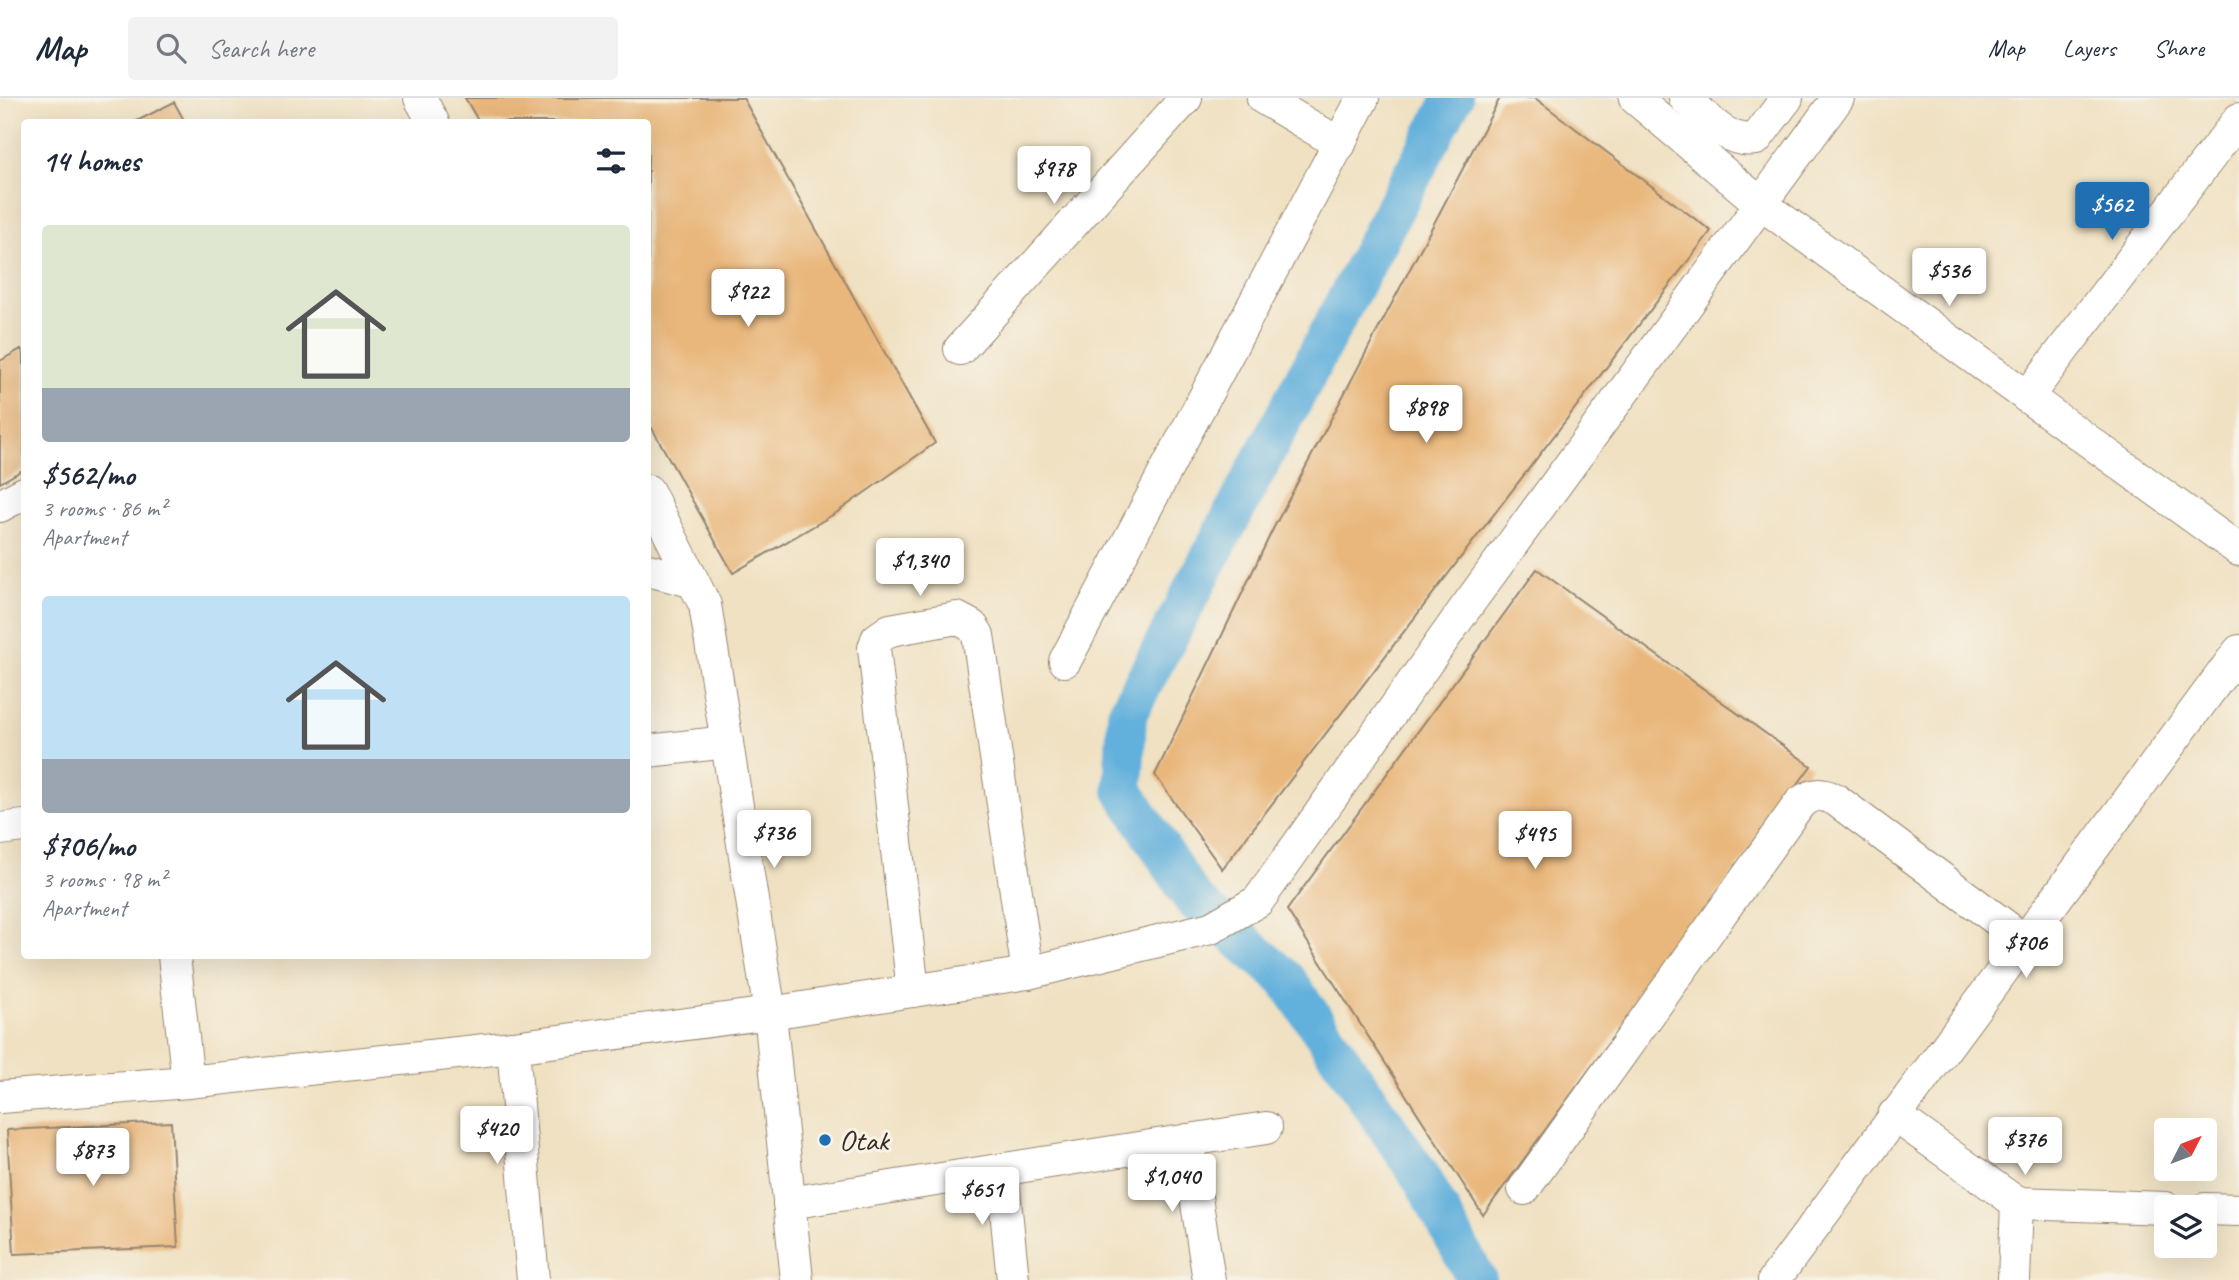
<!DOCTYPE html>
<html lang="en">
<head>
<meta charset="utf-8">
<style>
	body { margin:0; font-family:Caveat,sans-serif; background:#f2f2f3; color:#1f2937; height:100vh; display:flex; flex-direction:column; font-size:26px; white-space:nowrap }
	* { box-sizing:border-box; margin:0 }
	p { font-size:23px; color:#747a83 }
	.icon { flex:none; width:38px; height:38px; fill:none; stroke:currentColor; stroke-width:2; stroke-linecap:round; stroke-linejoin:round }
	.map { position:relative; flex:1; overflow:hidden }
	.sheet { position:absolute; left:21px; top:21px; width:630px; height:840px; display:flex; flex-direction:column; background:#fff; border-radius:7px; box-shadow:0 7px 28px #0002 }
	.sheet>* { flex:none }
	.needle { width:46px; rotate:48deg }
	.tools { position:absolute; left:2154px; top:1020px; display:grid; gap:14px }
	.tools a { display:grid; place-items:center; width:63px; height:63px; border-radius:7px; background:#fff; box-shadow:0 7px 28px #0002; font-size:35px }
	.price { position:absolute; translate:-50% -60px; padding:0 16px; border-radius:7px; background:#fff; color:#222; font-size:23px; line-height:46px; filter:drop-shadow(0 2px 4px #0008) }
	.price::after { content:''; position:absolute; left:50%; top:42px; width:21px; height:16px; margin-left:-10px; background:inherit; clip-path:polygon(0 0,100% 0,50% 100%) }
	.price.selected { background:#1f6fb2; color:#fff }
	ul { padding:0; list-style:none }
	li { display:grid; align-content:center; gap:14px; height:371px; padding:0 21px }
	li span { display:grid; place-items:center; height:217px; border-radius:7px; color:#555 }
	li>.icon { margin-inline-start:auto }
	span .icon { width:126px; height:126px; fill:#fffc; stroke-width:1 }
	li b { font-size:30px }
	h2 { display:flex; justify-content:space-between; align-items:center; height:84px; padding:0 21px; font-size:30px }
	header { display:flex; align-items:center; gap:42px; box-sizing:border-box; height:98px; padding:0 35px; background:#fff; border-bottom:2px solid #e0e1e3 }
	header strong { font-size:33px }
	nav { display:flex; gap:38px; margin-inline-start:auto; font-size:24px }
	.search { width:490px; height:63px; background:#f2f2f3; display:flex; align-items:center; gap:18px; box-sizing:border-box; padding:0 24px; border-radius:7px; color:#747a83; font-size:26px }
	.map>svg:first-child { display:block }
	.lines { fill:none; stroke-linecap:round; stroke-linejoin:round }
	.canal { stroke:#62b0dc; stroke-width:40 }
	.building { fill:#e9b77c }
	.street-casing { stroke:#968670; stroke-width:34 }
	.street { stroke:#fff; stroke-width:32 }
	.poi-dot { fill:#1f6fb2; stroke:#f7f3e8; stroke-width:2.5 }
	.labels { text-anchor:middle; stroke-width:6; stroke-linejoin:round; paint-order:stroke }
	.poi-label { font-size:30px; fill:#3b2a1e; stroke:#f7f3e8; text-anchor:start }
</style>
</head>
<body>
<header>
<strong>Map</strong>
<div class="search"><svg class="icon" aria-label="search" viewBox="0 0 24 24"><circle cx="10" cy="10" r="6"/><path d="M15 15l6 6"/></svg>Search here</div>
<nav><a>Map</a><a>Layers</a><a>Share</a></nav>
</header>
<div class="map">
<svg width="2239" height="1182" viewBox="0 0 2239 1182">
	<rect width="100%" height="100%" fill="#f7f3e8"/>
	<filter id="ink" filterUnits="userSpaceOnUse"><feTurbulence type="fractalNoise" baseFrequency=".0143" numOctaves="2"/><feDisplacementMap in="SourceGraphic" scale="14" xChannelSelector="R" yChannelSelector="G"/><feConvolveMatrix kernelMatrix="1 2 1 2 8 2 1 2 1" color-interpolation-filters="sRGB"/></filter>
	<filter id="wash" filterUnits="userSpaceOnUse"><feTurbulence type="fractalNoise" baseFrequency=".00686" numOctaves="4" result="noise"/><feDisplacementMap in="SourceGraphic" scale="28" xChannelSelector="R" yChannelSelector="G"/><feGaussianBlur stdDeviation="1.57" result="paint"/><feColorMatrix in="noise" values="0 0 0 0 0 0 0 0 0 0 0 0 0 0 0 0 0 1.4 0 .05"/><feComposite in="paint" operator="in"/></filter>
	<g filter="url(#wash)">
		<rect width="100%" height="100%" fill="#f0e1c2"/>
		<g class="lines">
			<path class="canal" d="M1453,0l-326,616 -4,76 70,109 93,80 135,198 56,103"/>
		</g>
		<g id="blocks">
			<g class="building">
				<path d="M465,0h278l192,345 -99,70 -103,60 -85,-152v-299h-169z"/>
				<path d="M1500,0h35l176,133 -489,638 -67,-94 117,-244z"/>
				<path d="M174,4l11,20h-50z"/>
				<path d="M21,251l3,7v113l-24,14v-122z"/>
				<path d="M1537,471l274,197 -328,449 -196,-305z"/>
				<path d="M171,1024l7,125 -164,7 -7,-124z"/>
			</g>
		</g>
	</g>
	<g filter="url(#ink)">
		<use href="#blocks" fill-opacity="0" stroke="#968670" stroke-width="2"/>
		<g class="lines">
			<g class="street-casing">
				<g id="street">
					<path d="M420,0l13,24"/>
					<path d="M1263,0l77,46"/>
					<path d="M1635,0l126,106 478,346"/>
					<path d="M1685,0c21,18 41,46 71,41l31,-41"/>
					<path d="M960,251l226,-251"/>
					<path d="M2027,299l212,-278"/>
					<path d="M648,393l57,114 65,408 27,267"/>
					<path d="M0,408l24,-13"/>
					<path d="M648,472l43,11"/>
					<path d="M1065,563l298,-563"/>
					<path d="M648,653l79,-9"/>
					<path d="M0,731l24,-3"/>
					<path d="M174,858l14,126"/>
					<path d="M913,893l-39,-343 3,-9 13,-9 67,-12 15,8 6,9 50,338"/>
					<path d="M513,949l20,233"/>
					<path d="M0,999l188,-15 325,-35 257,-34 258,-40 183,-45 47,-27 206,-291 374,-512"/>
					<path d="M1894,1017l123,88 149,5"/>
					<path d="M1187,1042l22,140"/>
					<path d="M1002,1072l11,110"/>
					<path d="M1524,1091l276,-386c13,-10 21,-10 36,-3l188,140"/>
					<path d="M789,1105l477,-75"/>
					<path d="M2205,1111l34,1"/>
					<path d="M1774,1182l465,-629"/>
					<path d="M2014,1182l3,-77"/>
				</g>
			</g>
			<use href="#street" class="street"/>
		</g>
	</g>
	<circle class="poi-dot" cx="825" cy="1042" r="7"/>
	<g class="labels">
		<g class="poi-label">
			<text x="839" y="1052">Otak</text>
		</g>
	</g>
</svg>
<div class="tools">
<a><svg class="needle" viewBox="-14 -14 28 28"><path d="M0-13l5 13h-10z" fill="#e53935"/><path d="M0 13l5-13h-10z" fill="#747a83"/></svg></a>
<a><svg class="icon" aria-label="layers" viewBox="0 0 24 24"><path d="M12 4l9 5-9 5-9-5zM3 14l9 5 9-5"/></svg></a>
</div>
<b class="price" style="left:1054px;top:108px">$978</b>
<b class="price selected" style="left:2112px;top:144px">$562</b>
<b class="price" style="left:1949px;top:210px">$536</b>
<b class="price" style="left:748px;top:231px">$922</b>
<b class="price" style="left:1426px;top:347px">$898</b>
<b class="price" style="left:920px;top:500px">$1,340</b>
<b class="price" style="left:774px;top:772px">$736</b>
<b class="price" style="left:1535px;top:773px">$495</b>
<b class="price" style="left:2026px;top:882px">$706</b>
<b class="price" style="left:497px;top:1068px">$420</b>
<b class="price" style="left:2025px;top:1079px">$376</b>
<b class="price" style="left:93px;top:1090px">$873</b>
<b class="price" style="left:1172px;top:1116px">$1,040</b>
<b class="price" style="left:982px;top:1129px">$651</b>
<section class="sheet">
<h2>14 homes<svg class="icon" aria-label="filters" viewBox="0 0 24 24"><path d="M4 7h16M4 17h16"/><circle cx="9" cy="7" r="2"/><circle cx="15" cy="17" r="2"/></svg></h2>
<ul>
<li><span style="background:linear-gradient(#dfe7d0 75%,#9aa5b1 0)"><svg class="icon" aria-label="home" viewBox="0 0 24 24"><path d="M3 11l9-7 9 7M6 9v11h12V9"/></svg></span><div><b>$562/mo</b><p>3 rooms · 86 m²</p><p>Apartment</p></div></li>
<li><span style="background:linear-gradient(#bfe0f5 75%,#9aa5b1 0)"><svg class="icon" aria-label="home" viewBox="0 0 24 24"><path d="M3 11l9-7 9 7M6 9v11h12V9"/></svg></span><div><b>$706/mo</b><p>3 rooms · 98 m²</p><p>Apartment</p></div></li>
</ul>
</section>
</div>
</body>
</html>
